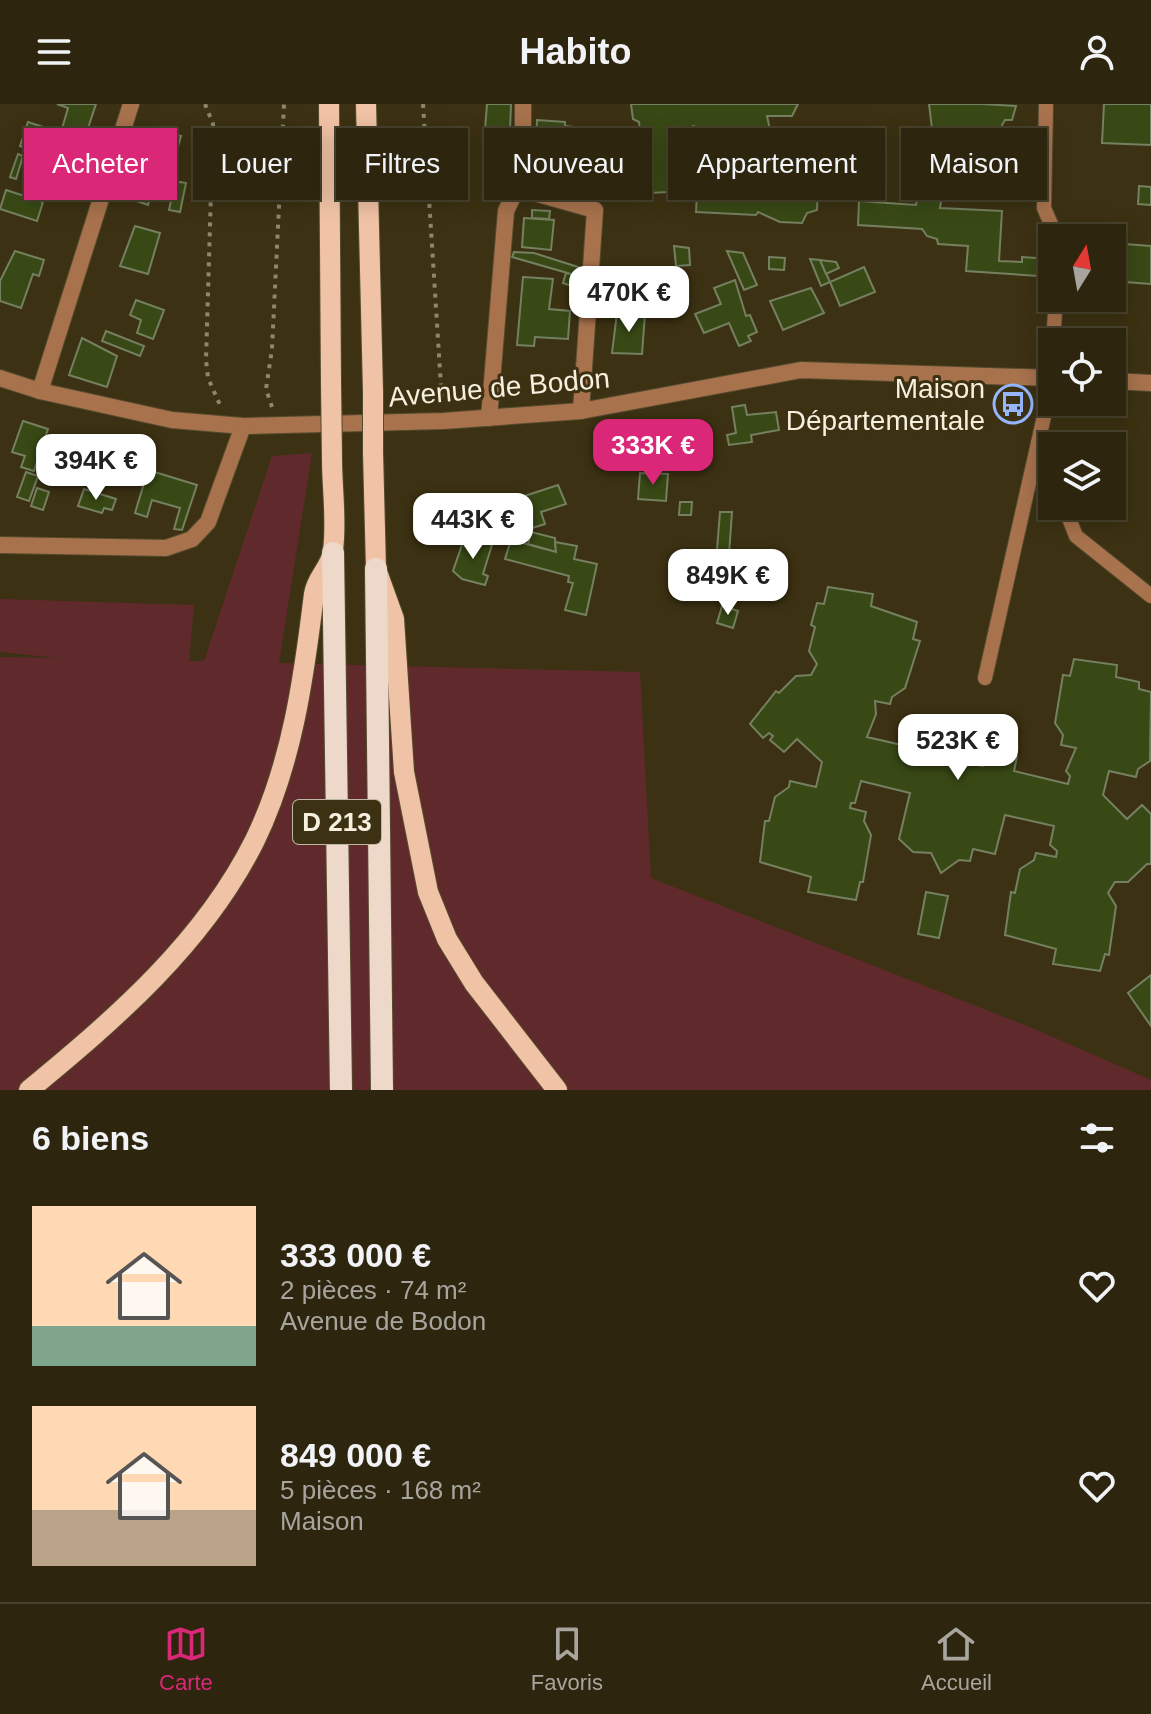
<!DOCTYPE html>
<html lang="fr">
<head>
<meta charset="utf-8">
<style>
	body { margin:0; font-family:Arial,sans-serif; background:#39311c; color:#f1f3f6; height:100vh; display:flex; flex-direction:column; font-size:30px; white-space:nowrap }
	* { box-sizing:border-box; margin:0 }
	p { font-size:26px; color:#a7a59e }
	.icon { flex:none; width:44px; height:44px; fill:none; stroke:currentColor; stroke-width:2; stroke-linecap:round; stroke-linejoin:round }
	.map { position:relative; height:986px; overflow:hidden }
	.side { display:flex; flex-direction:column; background:#2d250e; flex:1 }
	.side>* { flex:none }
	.banner { position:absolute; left:24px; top:24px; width:1104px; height:72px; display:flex; gap:16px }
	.needle { width:52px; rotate:11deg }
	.fabs { position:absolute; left:1038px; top:120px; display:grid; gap:16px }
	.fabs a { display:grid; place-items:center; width:88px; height:88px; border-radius:0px; background:#2d250e; box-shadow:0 4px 20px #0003,0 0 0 2px #48422e; font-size:40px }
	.price { position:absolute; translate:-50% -68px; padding:0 18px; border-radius:16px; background:#fff; color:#222; font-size:26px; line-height:52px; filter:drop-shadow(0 2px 4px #0008) }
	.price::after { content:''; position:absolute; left:50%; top:48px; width:24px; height:18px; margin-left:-12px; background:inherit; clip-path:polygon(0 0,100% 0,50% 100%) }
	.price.selected { background:#db2777; color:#fff }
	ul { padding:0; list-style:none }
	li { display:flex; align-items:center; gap:24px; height:200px; padding:0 32px }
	li span { display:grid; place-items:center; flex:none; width:224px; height:160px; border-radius:0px; color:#555 }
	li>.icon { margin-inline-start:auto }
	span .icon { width:96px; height:96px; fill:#fffc; stroke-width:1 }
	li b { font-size:34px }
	h2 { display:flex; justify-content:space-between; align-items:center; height:96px; padding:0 32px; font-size:34px }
	.pill { padding:0 28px; border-radius:0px; background:#2d250e; box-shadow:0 4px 20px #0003,0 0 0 2px #48422e; font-size:28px; line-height:72px }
	.pill.selected { background:#db2777; color:#fff }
	header { display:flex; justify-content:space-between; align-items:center; height:104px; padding:0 32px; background:#2d250e; font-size:36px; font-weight:800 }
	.dock { display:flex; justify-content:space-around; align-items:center; height:112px; border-top:2px solid #48422e; background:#2d250e; font-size:22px; color:#a7a59e }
	.dock a { display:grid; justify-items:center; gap:4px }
	.dock .selected { color:#db2777 }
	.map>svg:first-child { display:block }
	.green { fill:#602a2c }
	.building { fill:#394915; stroke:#748060; stroke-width:2 }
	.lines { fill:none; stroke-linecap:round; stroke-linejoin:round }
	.service-casing { stroke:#564c2f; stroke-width:16 }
	.minor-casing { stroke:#564c2f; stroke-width:18 }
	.primary-casing { stroke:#564c2f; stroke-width:22 }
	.trunk-casing { stroke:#564c2f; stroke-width:24 }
	.path { stroke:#8f866d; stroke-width:4; stroke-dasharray:4 6; stroke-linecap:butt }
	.service { stroke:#a8724d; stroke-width:14 }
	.minor { stroke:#a8724d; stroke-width:16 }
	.primary { stroke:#f0c3a6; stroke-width:20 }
	.trunk { stroke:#eed8c9; stroke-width:22 }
	.primary-bridge-casing { stroke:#564c2f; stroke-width:22; stroke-linecap:butt }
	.primary-bridge { stroke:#f0c3a6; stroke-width:20 }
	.labels { text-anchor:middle; stroke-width:6; stroke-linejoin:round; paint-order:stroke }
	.shield { fill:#3c3112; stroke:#bfb7a2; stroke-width:2 }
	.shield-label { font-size:26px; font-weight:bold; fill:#f7f0df }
	.street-label { font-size:28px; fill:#f7f0df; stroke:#3c3112 }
	.poi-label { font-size:28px; fill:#f7f0df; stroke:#3c3112; text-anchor:end }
</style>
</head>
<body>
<header><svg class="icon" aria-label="menu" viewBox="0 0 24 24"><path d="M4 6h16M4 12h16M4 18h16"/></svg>Habito<svg class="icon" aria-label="person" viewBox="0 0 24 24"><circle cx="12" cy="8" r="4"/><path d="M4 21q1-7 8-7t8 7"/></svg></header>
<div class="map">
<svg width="1151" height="986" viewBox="0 0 1151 986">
	<rect width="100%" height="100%" fill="#3c3112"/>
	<path class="green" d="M312,349l-33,210 361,9 11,206 386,152 114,50v10h-1151v-433l59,1 -59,-6v-53l194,6 -5,56h15l68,-205z"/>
	<g class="building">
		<path d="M57,0h39l-14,42 -23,-7 9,-31z"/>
		<path d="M487,0h24l-1,26 -25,-1z"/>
		<path d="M631,0h167l-6,12h-25l7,32 35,1 1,-8 60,4 1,39 -32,-2 -21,6 -1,22 -10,3 -5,10 -22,-1 -22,-10 -2,3 -60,-3 2,-40 40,3 30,-8 -9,-37 -18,4 -1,-7 -16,8 -31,-9 -1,12 3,1 -6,52 -40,2 3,-60 -12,-2 -1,-9 -6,-3z"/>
		<path d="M929,0h54l33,2 -4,14h-7l-3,5 -1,16 -19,-1 -1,17 -56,-5 1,-22 6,-1z"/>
		<path d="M1104,0h47v41l-49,-2z"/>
		<path d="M537,16l28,2v4l8,1 -1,22 -36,-4z"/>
		<path d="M28,18l21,7 -5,15 -21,-7z"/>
		<path d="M170,29l11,3 -9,32 -26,-8 8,-26 14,4z"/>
		<path d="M23,33l21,7 -3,9 -21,-7z"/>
		<path d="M18,50l5,2 -7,23 -6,-2z"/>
		<path d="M45,50l31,11 -11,34 -32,-10z"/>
		<path d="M143,65l14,4 -2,7 11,3 -5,14 -10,-3 -3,11 -14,-5z"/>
		<path d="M180,78l6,1 -6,29 -11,-2 6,-27z"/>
		<path d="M1139,82l12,1v18l-13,-1z"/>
		<path d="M6,86l37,12 -6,19 -37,-12z"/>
		<path d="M917,95l24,2 -1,7 62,3 -3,50 23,1v-5l15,1v5l5,1 -1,8 -3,4 -72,-5 2,-25 -30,-2 -1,-5 -10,-3 -5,-7 -64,-4 1,-24 57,4z"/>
		<path d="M532,106l18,1 -1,8 -17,-1z"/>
		<path d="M524,114l30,2 -3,30 -29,-3z"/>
		<path d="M135,122l25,7 -12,41 -28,-8z"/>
		<path d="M1112,139l39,3v38l-39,-3z"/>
		<path d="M674,142l15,2 1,17 -14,1z"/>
		<path d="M15,147l29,9 -5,16 -6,-2 -12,34 -21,-7v-20z"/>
		<path d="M727,147l16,2 14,32 -13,5z"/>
		<path d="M514,148l20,1 47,15 -3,8 -66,-19z"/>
		<path d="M769,153l16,1 -1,12 -15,-1z"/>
		<path d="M810,155l10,1 10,22 -9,4z"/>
		<path d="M820,156l16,2 3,6 -13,6z"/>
		<path d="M864,163l11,25 -35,14 -10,-24z"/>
		<path d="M566,169l15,4 -3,11 -15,-5z"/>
		<path d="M523,173l30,2 -4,30 21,2 -2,28 -33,-2 -1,9 -17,-1z"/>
		<path d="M735,176l11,36 4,-1 7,17 -9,4 3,5 -12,5 -10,-23 -25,10 -9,-19 26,-10 -7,-16z"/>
		<path d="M811,184l13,25 -41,17 -13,-29z"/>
		<path d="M136,196l28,10 -11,29 -16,-6 4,-13 -11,-5z"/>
		<path d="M617,209l28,1 -3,40 -30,-1z"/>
		<path d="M106,227l38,15 -4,10 -38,-15z"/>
		<path d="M82,234l35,18 -10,31 -38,-12z"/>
		<path d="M745,301l2,10 29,-3 3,18 -28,5 1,7 -23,3 -2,-10 9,-2 -4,-26z"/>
		<path d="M23,317l25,8 -14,42 -13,-4 4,-11 -13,-4z"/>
		<path d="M66,331l24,8 -12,33 -16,-5 -2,4 -8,-3z"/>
		<path d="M96,355l8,2 -6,21 -9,-2z"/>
		<path d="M148,366l49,15 -15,45 -8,-1 6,-21 -28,-8 -5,17 -12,-4z"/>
		<path d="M26,368l12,4 -9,25 -12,-4z"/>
		<path d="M640,369l28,1 -2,27 -28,-2z"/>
		<path d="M558,381l8,19 -25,8 4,12 -29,9 -16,-29z"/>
		<path d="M37,384l12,4 -6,18 -12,-4z"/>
		<path d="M84,385l32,10 -4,11 -8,-2 -2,5 -24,-7z"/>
		<path d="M680,398h12l-1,13h-12z"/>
		<path d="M720,408h12l-3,42 28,6 -2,13 -39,-11z"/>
		<path d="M531,428l24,6 1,14 -28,-8z"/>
		<path d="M465,432l27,9 -9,29 5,2 -3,9 -23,-6 -9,-8z"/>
		<path d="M511,436l45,12 -1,-10 22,4 -3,13 23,5 -11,51 -21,-5 8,-27 -5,-1 1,-6 -64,-17z"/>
		<path d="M828,483l45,7 -2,12 46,16 -4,17 7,2 -15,47 -13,9 -2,7 -15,-3 1,13 -9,23 52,12 4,-15 19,-11 19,4 -9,32 31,7 5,-32 19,4 10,19 -3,14 54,13 2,-8 -4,-5 10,-23 -15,-3 2,-10 -8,-12 8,-48 7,1 4,-17 43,6 -1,12 23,5v7l12,3 -1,69 -12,8 -2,8 -27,-6 -6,24 24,24 15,-14 9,9v50h-4l-19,18h-13l-7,11 8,13 -7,49 -4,-1 -5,17 -47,-7 3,-15 -51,-14 6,-43 4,1 5,-24 14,-9 2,-7 20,4 1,-6 -7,-6 4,-19 -49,-11 -10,39 -22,-5 -3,12 -11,-1 -18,13 -10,-20 -18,-1 -14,-13 11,-46 -49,-12 -6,22h-4l-1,5 16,4 -2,9 7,14 -8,47h-3l-4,18 -48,-8 3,-15 -51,-15 5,-41h4l6,-24 14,-10 1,-6 26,6 6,-25 -25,-23 -13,13 -14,-12 3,-4 -4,-3 -6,5 -13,-14 26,-33 3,2 17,-17 15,-1 6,-11 -8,-13 6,-24 -4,-2 6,-22 7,1z"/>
		<path d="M722,502l16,5 -5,17 -16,-5z"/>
		<path d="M926,788l22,4 -9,42 -21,-4z"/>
		<path d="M1151,871v51l-23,-33z"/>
	</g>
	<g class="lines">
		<g class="service-casing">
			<g id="service">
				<path d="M1046,0l-2,104 13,30"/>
				<path d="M1053,238l3,-44"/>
				<path d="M1038,339l14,34"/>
				<path d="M1064,402l12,30 75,60"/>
				<path d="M985,574l67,-297"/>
			</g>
		</g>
		<g class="minor-casing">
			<g id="minor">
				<path d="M517,84l78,22 -14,201"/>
				<path d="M0,274l40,13 132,29 71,6 200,-5 138,-10 220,-41 251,8"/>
				<path d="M1112,277l39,2"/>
				<path d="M40,287l91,-287"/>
				<path d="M489,314l17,-207 11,-23 6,-29v-55"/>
				<path d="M0,441l166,3 26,-9 16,-17 35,-96"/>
			</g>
		</g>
		<g class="primary-casing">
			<g id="primary">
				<path d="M329,0l2,279"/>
				<path d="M366,0l7,288"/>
				<path d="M373,348l3,117 18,50 10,153 24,120 19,47 27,44 83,107"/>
				<path d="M29,986c86,-71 175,-147 226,-250 37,-76 49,-163 59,-246 2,-16 18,-28 19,-44 4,-29 -1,-61 -1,-91"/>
			</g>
		</g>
		<g class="trunk-casing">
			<g id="trunk">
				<path d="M333,449l8,537"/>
				<path d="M376,465l6,521"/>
			</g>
		</g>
		<g class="path">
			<path d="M205,0l8,20 -7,236 2,18 12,27"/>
			<path d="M423,0l19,298"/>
			<path d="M272,303l-6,-18 6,-40 12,-245"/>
		</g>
		<use href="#service" class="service"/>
		<use href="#minor" class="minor"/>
		<use href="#primary" class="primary"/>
		<use href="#trunk" class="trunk"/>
		<g class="primary-bridge-casing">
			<g id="primary-bridge">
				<path d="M331,279l1,76"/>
				<path d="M373,348v-60"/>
			</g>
		</g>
		<use href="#primary-bridge" class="primary-bridge"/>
	</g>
	<defs>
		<g id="bus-ring" transform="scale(2)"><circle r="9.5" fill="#3c3112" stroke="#95b6fd" stroke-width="1.5"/><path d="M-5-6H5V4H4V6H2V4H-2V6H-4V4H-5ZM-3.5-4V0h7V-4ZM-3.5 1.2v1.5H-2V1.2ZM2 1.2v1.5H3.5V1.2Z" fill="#95b6fd"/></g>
	</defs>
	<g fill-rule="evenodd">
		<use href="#bus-ring" x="1013" y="300"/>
	</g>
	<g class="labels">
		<rect class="shield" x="293" y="696" width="88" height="44" rx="6"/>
		<g class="shield-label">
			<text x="337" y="727">D 213</text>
		</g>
		<g class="street-label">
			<text transform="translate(499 283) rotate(-5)" y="10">Avenue de Bodon</text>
		</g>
		<g class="poi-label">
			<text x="985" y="294">Maison<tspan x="985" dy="32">Départementale</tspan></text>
		</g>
	</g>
</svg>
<div class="fabs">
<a><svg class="needle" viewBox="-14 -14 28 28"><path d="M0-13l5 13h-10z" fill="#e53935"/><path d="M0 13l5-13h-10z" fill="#a7a59e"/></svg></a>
<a><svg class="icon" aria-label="locate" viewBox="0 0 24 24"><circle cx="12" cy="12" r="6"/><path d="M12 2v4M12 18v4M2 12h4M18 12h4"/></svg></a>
<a><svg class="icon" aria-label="layers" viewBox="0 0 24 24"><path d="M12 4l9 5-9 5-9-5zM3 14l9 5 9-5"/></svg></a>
</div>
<b class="price" style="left:629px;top:230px">470K €</b>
<b class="price selected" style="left:653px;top:383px">333K €</b>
<b class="price" style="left:96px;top:398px">394K €</b>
<b class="price" style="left:473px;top:457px">443K €</b>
<b class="price" style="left:728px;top:513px">849K €</b>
<b class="price" style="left:958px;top:678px">523K €</b>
<div class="banner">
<a class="pill selected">Acheter</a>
<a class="pill">Louer</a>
<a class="pill">Filtres</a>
<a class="pill">Nouveau</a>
<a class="pill">Appartement</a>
<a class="pill">Maison</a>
</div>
</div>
<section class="side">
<h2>6 biens<svg class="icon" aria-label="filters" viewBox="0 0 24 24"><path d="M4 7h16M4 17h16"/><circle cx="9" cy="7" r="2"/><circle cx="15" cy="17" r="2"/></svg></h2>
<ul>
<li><span style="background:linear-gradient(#ffd9b3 75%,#7fa58c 0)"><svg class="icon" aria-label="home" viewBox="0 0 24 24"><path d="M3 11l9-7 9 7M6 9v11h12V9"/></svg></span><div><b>333 000 €</b><p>2 pièces · 74 m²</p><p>Avenue de Bodon</p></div><svg class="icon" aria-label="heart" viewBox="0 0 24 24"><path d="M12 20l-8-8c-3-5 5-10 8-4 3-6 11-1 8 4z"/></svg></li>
<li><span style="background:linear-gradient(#ffd9b3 65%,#b9a48a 0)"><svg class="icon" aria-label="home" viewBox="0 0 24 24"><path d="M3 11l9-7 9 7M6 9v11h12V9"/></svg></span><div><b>849 000 €</b><p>5 pièces · 168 m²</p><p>Maison</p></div><svg class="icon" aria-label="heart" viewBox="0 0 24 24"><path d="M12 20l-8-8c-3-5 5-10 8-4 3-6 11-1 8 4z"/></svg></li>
</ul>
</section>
<nav class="dock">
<a class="selected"><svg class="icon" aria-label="map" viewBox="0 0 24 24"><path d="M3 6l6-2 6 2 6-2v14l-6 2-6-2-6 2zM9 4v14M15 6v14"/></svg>Carte</a>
<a><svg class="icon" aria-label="saved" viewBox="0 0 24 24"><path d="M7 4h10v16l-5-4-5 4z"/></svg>Favoris</a>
<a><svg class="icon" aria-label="home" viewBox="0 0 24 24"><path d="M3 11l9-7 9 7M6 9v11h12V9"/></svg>Accueil</a>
</nav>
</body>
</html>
